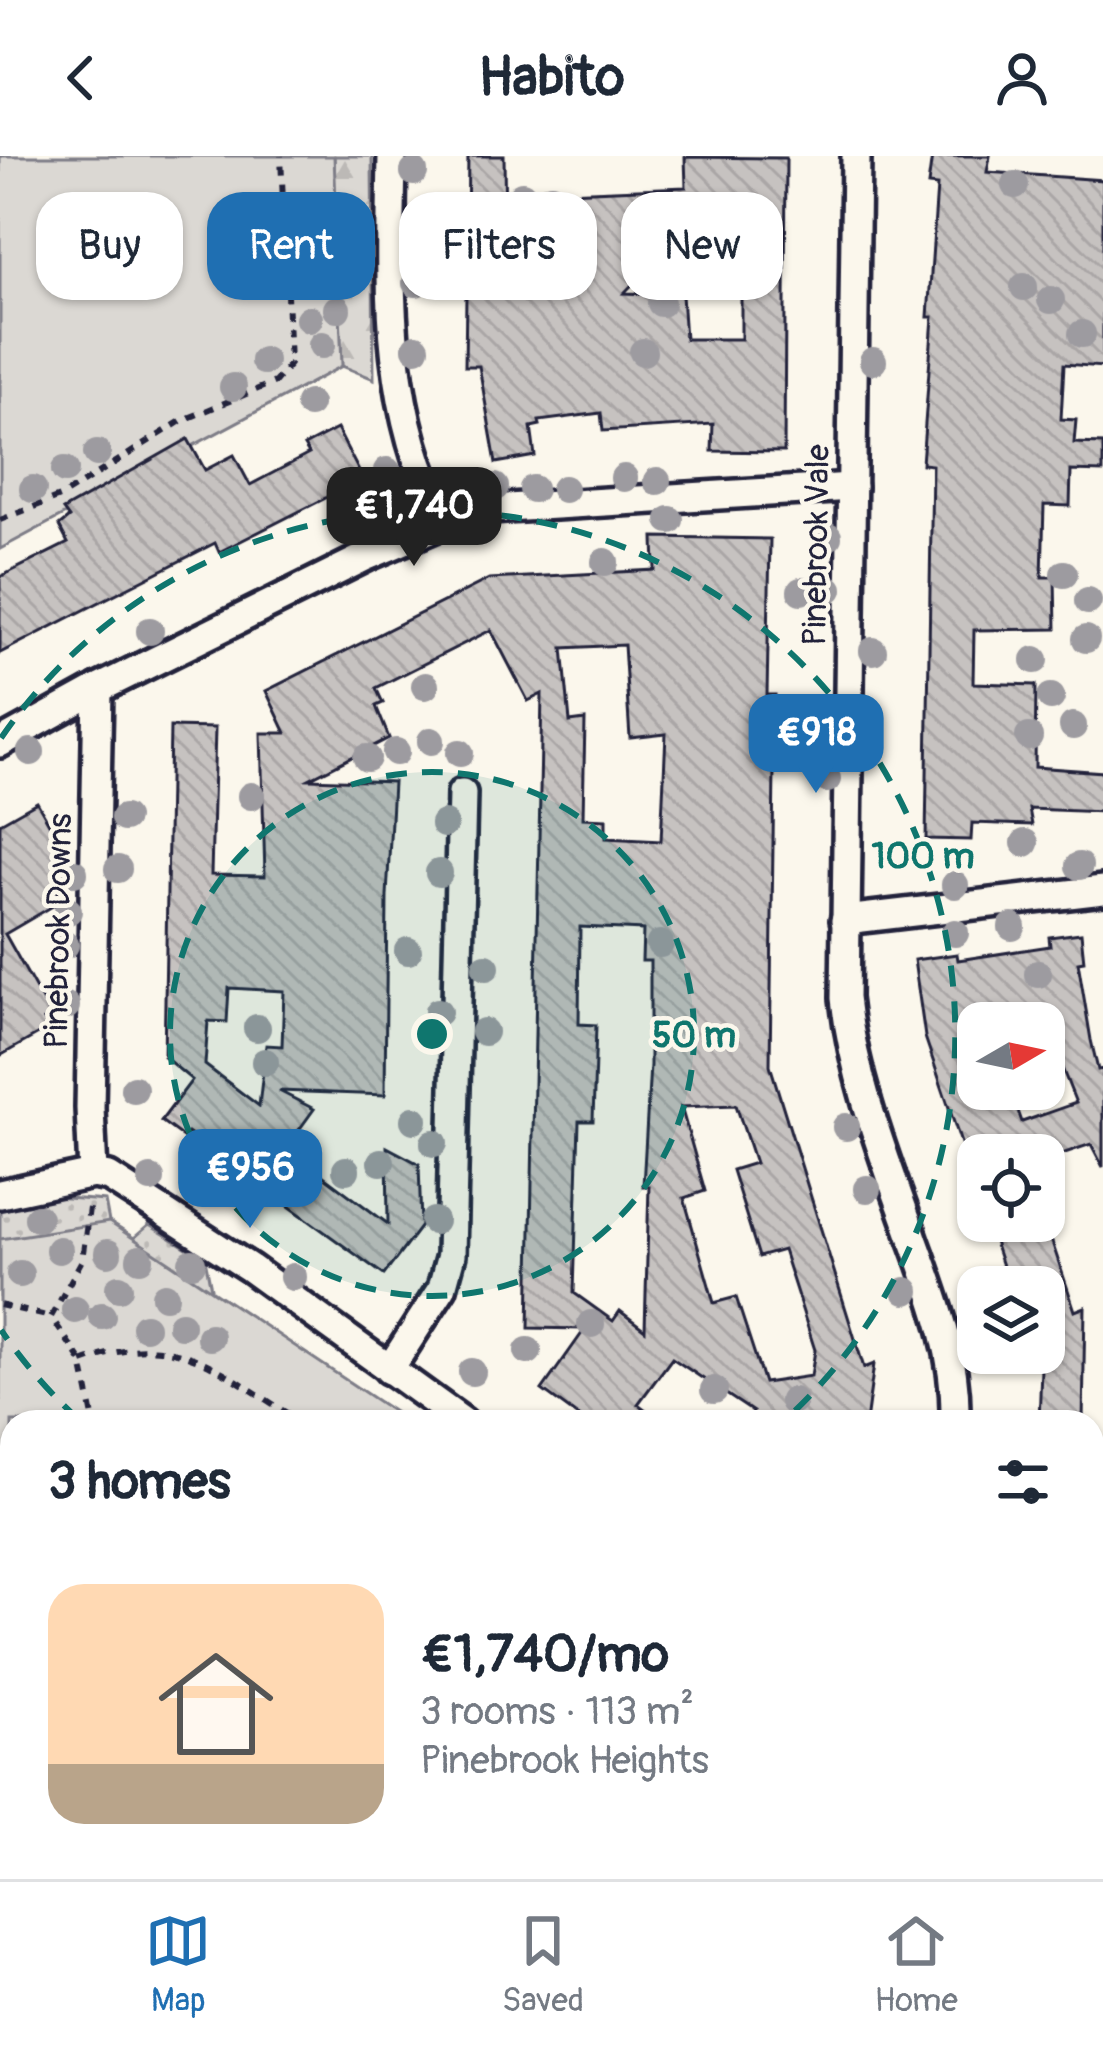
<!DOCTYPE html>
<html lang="en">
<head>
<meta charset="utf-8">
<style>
	body { margin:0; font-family:Pangolin,sans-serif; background:#f6f6f7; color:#1f2937; height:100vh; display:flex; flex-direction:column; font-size:45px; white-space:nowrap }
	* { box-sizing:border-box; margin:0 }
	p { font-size:39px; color:#747a83 }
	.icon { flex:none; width:66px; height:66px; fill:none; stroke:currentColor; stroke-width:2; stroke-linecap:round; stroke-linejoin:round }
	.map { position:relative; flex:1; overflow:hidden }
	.panel { position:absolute; left:0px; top:1254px; width:1104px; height:471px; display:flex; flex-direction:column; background:#fff; border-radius:36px 36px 0 0; box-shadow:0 3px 9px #0004 }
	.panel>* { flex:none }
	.top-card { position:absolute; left:36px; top:36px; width:1032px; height:108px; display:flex; gap:24px }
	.needle { width:78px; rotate:81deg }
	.fabs { position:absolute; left:957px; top:846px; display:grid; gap:24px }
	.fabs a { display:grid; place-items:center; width:108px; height:108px; border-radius:24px; background:#fff; box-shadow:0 3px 9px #0004; font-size:60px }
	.price { position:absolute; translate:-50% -102px; padding:0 27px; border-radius:24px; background:#1f6fb2; color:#fff; font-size:39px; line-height:78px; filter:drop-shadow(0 3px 6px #0008) }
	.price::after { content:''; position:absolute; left:50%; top:72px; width:36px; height:27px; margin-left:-18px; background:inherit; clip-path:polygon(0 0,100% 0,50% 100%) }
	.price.selected { background:#222; color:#fff }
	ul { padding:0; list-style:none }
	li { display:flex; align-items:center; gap:36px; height:300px; padding:0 48px }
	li+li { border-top:3px solid #e0e1e3 }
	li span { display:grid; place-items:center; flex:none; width:336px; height:240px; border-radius:36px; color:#555 }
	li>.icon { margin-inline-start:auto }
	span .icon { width:144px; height:144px; fill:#fffc; stroke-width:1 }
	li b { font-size:51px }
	h2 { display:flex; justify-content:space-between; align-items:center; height:144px; padding:0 48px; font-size:51px }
	.chip { padding:0 42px; border-radius:36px; background:#fff; box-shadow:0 3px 9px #0004; font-size:42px; line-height:108px }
	.chip.selected { background:#1f6fb2; color:#fff }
	header { display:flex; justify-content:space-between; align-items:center; height:156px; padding:0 48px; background:#fff; font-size:54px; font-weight:700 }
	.tabs { display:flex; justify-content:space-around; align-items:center; height:168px; border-top:3px solid #e0e1e3; background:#fff; font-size:33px; color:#747a83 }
	.tabs a { display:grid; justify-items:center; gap:6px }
	.tabs .selected { color:#1f6fb2 }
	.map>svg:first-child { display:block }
	.grass { fill:url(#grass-dots); stroke:#7e7d87; stroke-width:3 }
	.forest { fill:url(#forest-firs); stroke:#7e7d87; stroke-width:3 }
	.green { fill:#dbd8d3; stroke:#7e7d87; stroke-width:3 }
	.building { fill:url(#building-back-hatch); stroke:#22223b; stroke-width:3; fill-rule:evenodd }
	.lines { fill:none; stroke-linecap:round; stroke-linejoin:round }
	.minor-casing { stroke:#22223b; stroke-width:36 }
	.path { stroke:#22223b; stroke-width:6; stroke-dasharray:9 9; stroke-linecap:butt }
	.minor { stroke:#fbf7ec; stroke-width:27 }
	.tree { fill:#9d9ba0 }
	.ring { fill:none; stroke:#0f766e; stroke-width:6; stroke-dasharray:21 15 }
	.labels { text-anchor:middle; stroke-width:9; stroke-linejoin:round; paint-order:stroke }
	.street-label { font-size:33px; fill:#22223b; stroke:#fbf7ec }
	.centre { fill:#0f766e; stroke:#fbf7ec; stroke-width:6 }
	.ring-label { font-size:36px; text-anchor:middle; font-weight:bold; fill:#0f766e; stroke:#fbf7ec; stroke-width:9; stroke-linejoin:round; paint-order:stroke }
</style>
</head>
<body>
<header><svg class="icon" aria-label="back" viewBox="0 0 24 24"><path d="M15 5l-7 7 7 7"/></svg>Habito<svg class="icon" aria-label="person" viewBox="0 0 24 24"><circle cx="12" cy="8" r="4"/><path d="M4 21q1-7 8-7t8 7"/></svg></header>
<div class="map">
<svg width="1103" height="1723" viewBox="0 0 1103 1723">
	<defs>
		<pattern id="grass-dots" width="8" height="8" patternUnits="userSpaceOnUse" patternTransform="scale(3)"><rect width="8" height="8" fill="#dbd8d3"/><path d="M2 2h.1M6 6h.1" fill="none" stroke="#bcb9b6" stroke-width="1.8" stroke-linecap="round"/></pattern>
		<pattern id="forest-firs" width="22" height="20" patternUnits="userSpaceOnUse" patternTransform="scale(3)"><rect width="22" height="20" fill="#dbd8d3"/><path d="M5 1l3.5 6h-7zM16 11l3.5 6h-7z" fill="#bcb9b6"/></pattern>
		<pattern id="building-back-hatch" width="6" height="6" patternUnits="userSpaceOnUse" patternTransform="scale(3)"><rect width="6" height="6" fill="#c6c2c0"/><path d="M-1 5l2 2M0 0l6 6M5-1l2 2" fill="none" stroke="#aaa6a6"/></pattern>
	</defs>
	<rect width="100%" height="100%" fill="#fbf7ec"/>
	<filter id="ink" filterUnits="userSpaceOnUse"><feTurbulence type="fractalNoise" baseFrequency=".00833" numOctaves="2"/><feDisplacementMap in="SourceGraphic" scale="24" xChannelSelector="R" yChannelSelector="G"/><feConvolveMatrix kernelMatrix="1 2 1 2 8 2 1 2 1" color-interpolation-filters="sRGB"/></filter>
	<g filter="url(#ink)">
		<path class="grass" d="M28,1039l77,6 4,21 25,16 15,-13 56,34 22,108 -227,-70v-86z"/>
		<path class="forest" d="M334,0h38l2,223 -32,-13z"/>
		<g class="green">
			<path d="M0,0h334l8,210 -342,183z"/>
			<path d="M109,1066l300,200h-397v447h1068l15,10h-1095v-640z"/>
		</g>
		<g class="building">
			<path d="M468,0h36l1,78 63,-1 -1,-41 119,-5 -1,-30 101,1 -2,294 -72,-1 1,-27 -110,7 -2,-18 -62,8 1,4 -9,2 4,29 -39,7 -17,-97h-14zM677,83l64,3v97h-56l-3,-44 -58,-2z"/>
			<path d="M932,0h58l-3,16 116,8v187l-39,-3 -3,55 15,1 -2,23 29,1v28l-32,-1 -1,35 -26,-1 -2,72h13l1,52 -82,1 -1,53 63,2 -1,82 68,5v40l-74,-3 3,16 -60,-2 -1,17 -45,-1 6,-374 -10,-1 11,-147h-5l9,-131 -9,-1z"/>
			<path d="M337,273l26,50 -144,73 -4,-9 -215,110v-76l68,-34 -9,-17 10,-8 -6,-8 125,-71 17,31 29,-15 16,30 59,-31 -5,-8z"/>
			<path d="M654,381l116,2 -3,156h8l-5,370 94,303 10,-4 -8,58h-119l6,-10 -81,-54 -34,46 24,18h-76l-44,-32 43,-61 -56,-1 13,-634 -14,7 -37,-71 -115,58 7,15 -7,3 13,32 -80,41 84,3 -6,114 -2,199 -106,-4 35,18 -28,39 102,76 -1,-77 32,17 2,62 -37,49 -196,-142 -4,5 -23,-17 31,-41 -28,-23 6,-330 45,1 -4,147 54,1 -4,-143h25l-20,-42 223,-112 166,-9zM624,489l6,93 36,-4 -5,107 -55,-3v-19l-23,-1 2,-98 -15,2 -7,-74zM580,771l63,3 -1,31h8v104l-7,121h6l-4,144 -25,-19 -7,10 -39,-28 5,-172h14l3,-96 -17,-1zM229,832l55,3 -2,55 -16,-1 -7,61 -54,-41 3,-44 19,1zM736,949l19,58 -23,7 27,87 24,-7 32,100 -4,26 -47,7 -28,-86 -22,6 -30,-105 21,-7 -24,-84z"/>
			<path d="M37,646l22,39 -1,62 -53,31 46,82 -7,4 5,8 -49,28v-233z"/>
			<path d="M1081,777l3,28 -6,1 13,78 7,30 5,-1v98l-12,-23 -32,11h-94l-40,-118 -11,-77 43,-6 1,6 92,-14 -1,-9zM978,867h66l32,80 -54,19 -12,-33h-32z"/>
			<path d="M987,1065h58l30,90 10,-4 -2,115h-44l5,-135h-35z"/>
		</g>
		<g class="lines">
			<g class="minor-casing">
				<g id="minor">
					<path d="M392,0c-2,125 -9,251 51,365"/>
					<path d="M856,0l-11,842c9,84 41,163 69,243 22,60 43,116 41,181"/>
					<path d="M0,587l98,-54 269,-133 108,-46 377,-23"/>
					<path d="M845,764l258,-30"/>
					<path d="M93,1018l-3,-66 8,-419"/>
					<path d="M0,1038l93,-20 16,3 141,91 213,154"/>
					<path d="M389,1214l53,-82 9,-33 11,-462"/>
					<path d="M1092,1704l11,7"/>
				</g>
			</g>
			<g class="path">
				<path d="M0,364l62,-24 119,-75 94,-39 15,-18 -9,-208"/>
				<path d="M89,1052l-7,52 -31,57 31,45 12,60"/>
				<path d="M0,1149l51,12"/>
				<path d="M82,1206c98,-36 139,11 219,60"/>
				<path d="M74,1713l1,10"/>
				<path d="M984,1713l16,10"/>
			</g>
			<use href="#minor" class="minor"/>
		</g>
		<g class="tree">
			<circle cx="414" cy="16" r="14"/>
			<circle cx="1015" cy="29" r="14"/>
			<circle cx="522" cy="39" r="14"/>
			<circle cx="551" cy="41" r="14"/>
			<circle cx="340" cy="115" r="14"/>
			<circle cx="559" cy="123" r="14"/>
			<circle cx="416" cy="127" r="14"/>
			<circle cx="1024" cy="131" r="14"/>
			<circle cx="1051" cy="144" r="14"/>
			<circle cx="661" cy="147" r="14"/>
			<circle cx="337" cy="153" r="14"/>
			<circle cx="309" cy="163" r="14"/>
			<circle cx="1082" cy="178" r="14"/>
			<circle cx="322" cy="189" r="14"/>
			<circle cx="416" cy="192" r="14"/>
			<circle cx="643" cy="196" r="14"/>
			<circle cx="264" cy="205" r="14"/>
			<circle cx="873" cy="205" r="14"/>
			<circle cx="233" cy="231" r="14"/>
			<circle cx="309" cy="248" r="14"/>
			<circle cx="97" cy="297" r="14"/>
			<circle cx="65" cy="314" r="14"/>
			<circle cx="387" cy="315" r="14"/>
			<circle cx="624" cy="322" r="14"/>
			<circle cx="657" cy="325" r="14"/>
			<circle cx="495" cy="331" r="14"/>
			<circle cx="33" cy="333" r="14"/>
			<circle cx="533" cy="333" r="14"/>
			<circle cx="564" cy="333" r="14"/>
			<circle cx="670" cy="364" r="14"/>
			<circle cx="371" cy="373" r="14"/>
			<circle cx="828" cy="381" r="14"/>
			<circle cx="605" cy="406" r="14"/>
			<circle cx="1064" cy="418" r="14"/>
			<circle cx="829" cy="433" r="14"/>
			<circle cx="801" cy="435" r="14"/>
			<circle cx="1088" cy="445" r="14"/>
			<circle cx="150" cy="475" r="14"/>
			<circle cx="1086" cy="483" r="14"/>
			<circle cx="873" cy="495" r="14"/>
			<circle cx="1035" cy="504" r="14"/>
			<circle cx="425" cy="530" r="14"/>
			<circle cx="1051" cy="541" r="14"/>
			<circle cx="1073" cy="570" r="14"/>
			<circle cx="1029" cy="581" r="14"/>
			<circle cx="431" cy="585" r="14"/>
			<circle cx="31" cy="596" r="14"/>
			<circle cx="396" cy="596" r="14"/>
			<circle cx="460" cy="597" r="14"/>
			<circle cx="367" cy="602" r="14"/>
			<circle cx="827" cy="623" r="14"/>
			<circle cx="251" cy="640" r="14"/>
			<circle cx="124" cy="662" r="14"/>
			<circle cx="444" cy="668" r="14"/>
			<circle cx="1025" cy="687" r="14"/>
			<circle cx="1079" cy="710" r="14"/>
			<circle cx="118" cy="713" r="14"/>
			<circle cx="74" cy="717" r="14"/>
			<circle cx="439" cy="717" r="14"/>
			<circle cx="955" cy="729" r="14"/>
			<circle cx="68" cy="755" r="14"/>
			<circle cx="1012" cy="771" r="14"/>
			<circle cx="955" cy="777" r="14"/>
			<circle cx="660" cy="788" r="14"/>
			<circle cx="65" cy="789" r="14"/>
			<circle cx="408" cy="795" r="14"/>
			<circle cx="486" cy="811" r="14"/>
			<circle cx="1038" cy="818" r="14"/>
			<circle cx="66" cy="850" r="14"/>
			<circle cx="438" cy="856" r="14"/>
			<circle cx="257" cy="872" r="14"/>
			<circle cx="484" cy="876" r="14"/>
			<circle cx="265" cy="906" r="14"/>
			<circle cx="134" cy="933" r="14"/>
			<circle cx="414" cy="964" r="14"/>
			<circle cx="846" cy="971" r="14"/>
			<circle cx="434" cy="987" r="14"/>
			<circle cx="381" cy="1006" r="14"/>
			<circle cx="346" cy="1014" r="14"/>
			<circle cx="151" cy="1023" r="14"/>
			<circle cx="867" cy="1033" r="14"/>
			<circle cx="38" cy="1062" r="14"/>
			<circle cx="434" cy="1065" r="14"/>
			<circle cx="59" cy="1094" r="14"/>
			<circle cx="108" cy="1097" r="14"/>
			<circle cx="140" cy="1103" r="14"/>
			<circle cx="192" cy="1107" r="14"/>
			<circle cx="20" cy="1118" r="14"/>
			<circle cx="293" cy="1121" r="14"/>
			<circle cx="119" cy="1132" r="14"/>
			<circle cx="906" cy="1135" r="14"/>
			<circle cx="165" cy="1140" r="14"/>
			<circle cx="75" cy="1154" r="14"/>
			<circle cx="102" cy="1160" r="14"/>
			<circle cx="591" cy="1168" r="14"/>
			<circle cx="181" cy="1169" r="14"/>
			<circle cx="145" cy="1171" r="14"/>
			<circle cx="210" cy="1181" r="14"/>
			<circle cx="528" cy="1195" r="14"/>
			<circle cx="472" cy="1216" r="14"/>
			<circle cx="714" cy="1234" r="14"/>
			<circle cx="793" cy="1245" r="14"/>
		</g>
	</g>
	<circle cx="432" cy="878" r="262" fill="#0f766e" fill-opacity=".12"/>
	<g class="ring">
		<circle cx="432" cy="878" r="262"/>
		<path d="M79 1264A523 523 0 0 1 1 1174M1 582A523 523 0 1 1 785 1264"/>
	</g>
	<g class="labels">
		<g class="street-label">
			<text transform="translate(815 389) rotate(-89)" y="12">Pinebrook Vale</text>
			<text transform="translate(57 775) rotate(-89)" y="12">Pinebrook Downs</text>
		</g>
	</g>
	<circle cx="432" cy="878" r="18" class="centre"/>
	<g class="ring-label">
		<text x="923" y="712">100 m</text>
		<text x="694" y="891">50 m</text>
	</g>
</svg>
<div class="fabs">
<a><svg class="needle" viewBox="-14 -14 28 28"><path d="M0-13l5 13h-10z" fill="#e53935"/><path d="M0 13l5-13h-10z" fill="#747a83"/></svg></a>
<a><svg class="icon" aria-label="locate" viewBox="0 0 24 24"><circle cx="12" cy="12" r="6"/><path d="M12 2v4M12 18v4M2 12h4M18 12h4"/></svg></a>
<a><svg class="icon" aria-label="layers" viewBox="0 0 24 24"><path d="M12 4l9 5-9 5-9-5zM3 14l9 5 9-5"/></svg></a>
</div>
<b class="price selected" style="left:414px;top:413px">€1,740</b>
<b class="price" style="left:816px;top:640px">€918</b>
<b class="price" style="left:250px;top:1075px">€956</b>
<div class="top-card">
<a class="chip">Buy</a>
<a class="chip selected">Rent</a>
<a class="chip">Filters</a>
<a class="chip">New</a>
</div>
<section class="panel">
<h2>3 homes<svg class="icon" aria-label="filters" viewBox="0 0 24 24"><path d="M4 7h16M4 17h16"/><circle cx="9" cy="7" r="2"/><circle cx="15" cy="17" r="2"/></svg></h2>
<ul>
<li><span style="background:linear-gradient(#ffd9b3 75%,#b9a48a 0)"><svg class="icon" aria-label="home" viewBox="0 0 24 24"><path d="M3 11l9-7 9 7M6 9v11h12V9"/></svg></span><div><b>€1,740/mo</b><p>3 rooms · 113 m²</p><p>Pinebrook Heights</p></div></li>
</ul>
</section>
</div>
<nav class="tabs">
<a class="selected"><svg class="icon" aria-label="map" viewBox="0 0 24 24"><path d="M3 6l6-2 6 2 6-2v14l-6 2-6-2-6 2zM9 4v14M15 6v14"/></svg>Map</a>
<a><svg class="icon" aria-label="saved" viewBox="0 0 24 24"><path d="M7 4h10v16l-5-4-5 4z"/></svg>Saved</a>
<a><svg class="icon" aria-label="home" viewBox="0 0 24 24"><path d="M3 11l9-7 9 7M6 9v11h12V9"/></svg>Home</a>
</nav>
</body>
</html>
